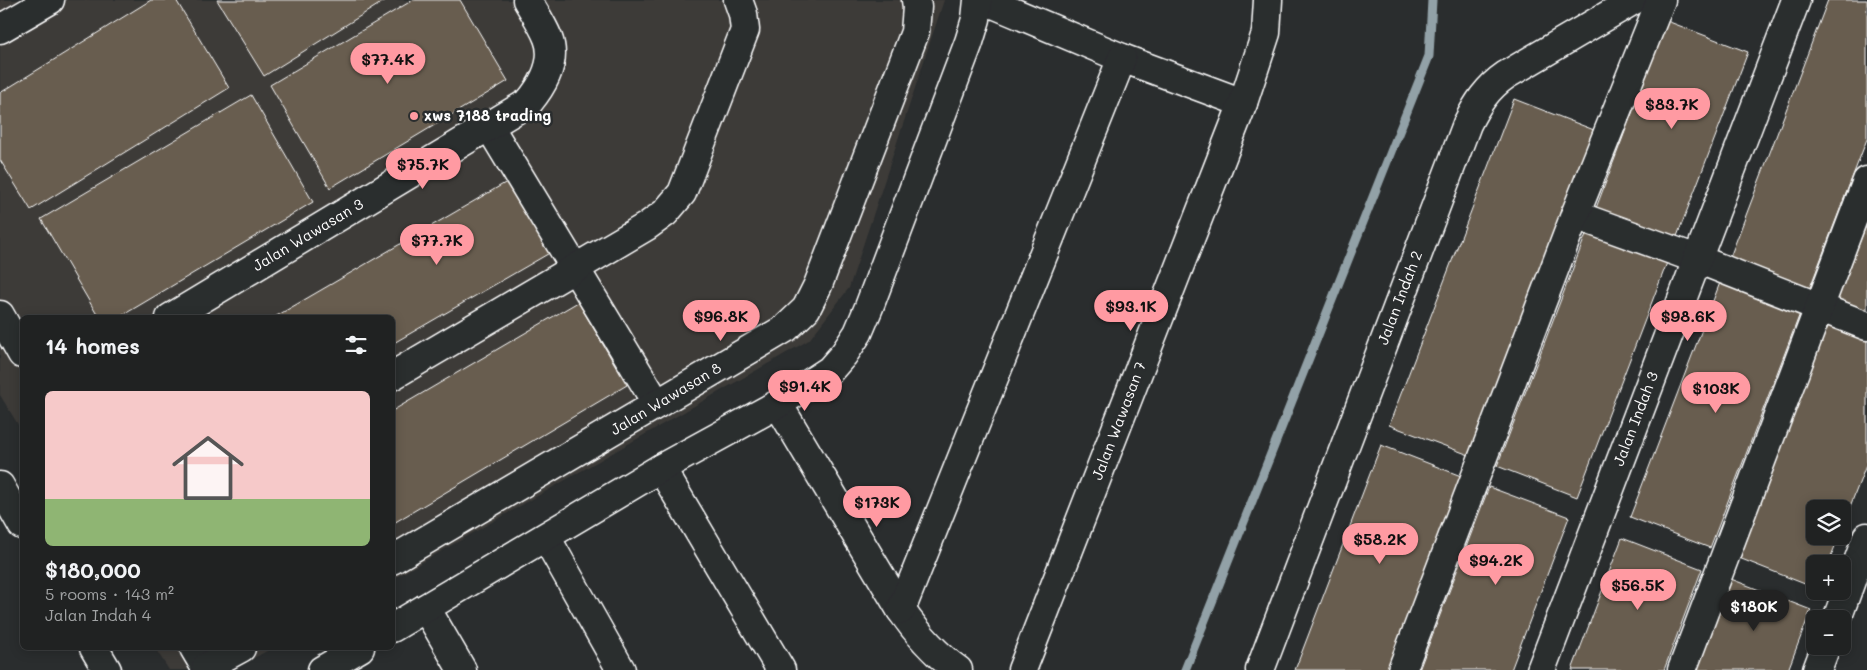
<!DOCTYPE html>
<html lang="en">
<head>
<meta charset="utf-8">
<style>
	body { margin:0; font-family:Mali,sans-serif; background:#282a2a; color:#f1f3f6; height:100vh; display:flex; flex-direction:column; font-size:19px; white-space:nowrap }
	* { box-sizing:border-box; margin:0 }
	p { font-size:16px; color:#a2a4a5 }
	.icon { flex:none; width:28px; height:28px; fill:none; stroke:currentColor; stroke-width:2; stroke-linecap:round; stroke-linejoin:round }
	.map { position:relative; flex:1; overflow:hidden }
	.sheet { position:absolute; left:20px; top:315px; width:375px; height:335px; display:flex; flex-direction:column; background:#202222; border-radius:8px; box-shadow:0 2px 12px #0003,0 0 0 1px #3d3f40 }
	.sheet>* { flex:none }
	.fabs { position:absolute; left:1806px; top:500px; display:grid; gap:10px }
	.fabs a { display:grid; place-items:center; width:45px; height:45px; border-radius:8px; background:#202222; box-shadow:0 2px 12px #0003,0 0 0 1px #3d3f40; font-size:25px }
	.price { position:absolute; translate:-50% -42px; padding:0 11px; border-radius:18px; background:#ff9aa2; color:#111; font-size:16px; line-height:32px; filter:drop-shadow(0 1px 2px #0008) }
	.price::after { content:''; position:absolute; left:50%; top:30px; width:15px; height:11px; margin-left:-8px; background:inherit; clip-path:polygon(0 0,100% 0,50% 100%) }
	.price.selected { background:#222; color:#fff }
	ul { padding:0; list-style:none }
	li { display:grid; align-content:center; gap:10px; height:265px; padding:0 25px }
	li span { display:grid; place-items:center; height:155px; border-radius:8px; color:#555 }
	li>.icon { margin-inline-start:auto }
	span .icon { width:90px; height:90px; fill:#fffc; stroke-width:1 }
	li b { font-size:21px }
	h2 { display:flex; justify-content:space-between; align-items:center; height:60px; padding:0 25px; font-size:21px }
	.map>svg:first-child { display:block }
	.built { fill:#3d3b38 }
	.lines { fill:none; stroke-linecap:round; stroke-linejoin:round }
	.stream { stroke:#92a1a7; stroke-width:9 }
	.building { fill:#685d4f; stroke:#fff }
	.minor-casing { stroke:#fff; stroke-width:31 }
	.minor { stroke:#2a2d2e; stroke-width:28 }
	.poi-dot { fill:#ff9aa2; stroke:#2a2d2e; stroke-width:2 }
	.labels { text-anchor:middle; stroke-width:5; stroke-linejoin:round; paint-order:stroke }
	.poi-label { font-size:15px; font-weight:bold; fill:#fff; stroke:#2a2d2e; text-anchor:start }
	.street-label { font-size:15px; fill:#fff; stroke:#2a2d2e }
</style>
</head>
<body>
<div class="map">
<svg width="1867" height="670" viewBox="0 0 1867 670">
	<rect width="100%" height="100%" fill="#2a2d2e"/>
	<filter id="ink" filterUnits="userSpaceOnUse"><feTurbulence type="fractalNoise" baseFrequency=".02" numOctaves="2"/><feDisplacementMap in="SourceGraphic" scale="10" xChannelSelector="R" yChannelSelector="G"/><feConvolveMatrix kernelMatrix="1 2 1 2 8 2 1 2 1" color-interpolation-filters="sRGB"/></filter>
	<g filter="url(#ink)">
		<g class="built">
			<path d="M0,0h944l-95,288 -40,52 -416,239 -1,-261h-370v113l-22,-36z"/>
			<path d="M155,648h117l-39,22h-64z"/>
		</g>
		<g class="lines">
			<path class="stream" d="M1185,670l244,-614 3,-56"/>
		</g>
		<g class="building">
			<path d="M151,0h25l53,88 -198,122 -31,-50v-67z"/>
			<path d="M217,0h169l-122,76z"/>
			<path d="M413,0h47l48,81 -178,107 -60,-103z"/>
			<path d="M1828,0h39v139l-58,151 -80,-30z"/>
			<path d="M1667,21l81,31 -72,187 -80,-31z"/>
			<path d="M251,95l62,107 -195,116h-19l-58,-99z"/>
			<path d="M1514,99l80,31 -125,325 -80,-30z"/>
			<path d="M512,179l41,72 -161,93v-26h-119z"/>
			<path d="M1867,223v90l-30,-12z"/>
			<path d="M1588,229l80,31 -91,237 -80,-31z"/>
			<path d="M1721,280l80,31 -91,237 -80,-31z"/>
			<path d="M578,302l49,83 -235,139v-113z"/>
			<path d="M1829,321l38,15v127l-25,64v-18h-27v27h24l-11,28h-13v24l-76,-30z"/>
			<path d="M1381,445l80,31 -74,194h-92z"/>
			<path d="M1489,487l80,30 -58,153h-92z"/>
			<path d="M1622,538l80,31 -38,101h-92z"/>
			<path d="M1731,579l80,31 -23,60h-92z"/>
		</g>
		<g class="lines">
			<g class="minor-casing">
				<g id="minor">
					<path d="M984,0l138,58 121,45"/>
					<path d="M0,29l50,-29"/>
					<path d="M489,126l168,278"/>
					<path d="M1575,215l122,44 170,67"/>
					<path d="M0,315l22,39"/>
					<path d="M170,318l359,-216c14,-17 28,-41 19,-64 -5,-13 -14,-26 -21,-38"/>
					<path d="M392,376l255,-150 18,-13 17,-20 63,-163 -2,-16 -5,-14"/>
					<path d="M778,404l123,206c16,23 34,44 57,60"/>
					<path d="M661,468l120,202"/>
					<path d="M0,486l22,39"/>
					<path d="M546,537l75,133"/>
					<path d="M392,560l394,-232 20,-19 12,-24 97,-253 2,-25 -1,-7"/>
					<path d="M426,608l36,62"/>
					<path d="M901,610l221,-552"/>
					<path d="M1837,619l30,-82"/>
					<path d="M392,628l269,-160 117,-64 52,-34 14,-16 14,-21 11,-26 100,-265 7,-23 2,-19"/>
					<path d="M94,648l13,22"/>
					<path d="M194,648l13,22"/>
					<path d="M206,667l35,-19"/>
					<path d="M322,670l38,-22"/>
					<path d="M1022,670l221,-567 23,-70 2,-33"/>
					<path d="M1260,670l207,-546c10,-20 20,-36 39,-49l128,-75"/>
					<path d="M1402,670l173,-455 86,-215"/>
					<path d="M1541,670l255,-670"/>
					<path d="M1682,670l185,-489"/>
					<path d="M1817,670l9,-24"/>
				</g>
			</g>
			<use href="#minor" class="minor"/>
		</g>
	</g>
	<circle class="poi-dot" cx="414" cy="116" r="5"/>
	<g class="labels">
		<g class="poi-label">
			<text x="424" y="121">xws 7188 trading</text>
		</g>
		<g class="street-label">
			<text transform="translate(308 235) rotate(-31)" y="5">Jalan Wawasan 3</text>
			<text transform="translate(1400 298) rotate(-69)" y="5">Jalan Indah 2</text>
			<text transform="translate(666 399) rotate(-31)" y="5">Jalan Wawasan 8</text>
			<text transform="translate(1636 419) rotate(-69)" y="5">Jalan Indah 3</text>
			<text transform="translate(1119 421) rotate(-69)" y="5">Jalan Wawasan 7</text>
		</g>
	</g>
</svg>
<div class="fabs">
<a><svg class="icon" aria-label="layers" viewBox="0 0 24 24"><path d="M12 4l9 5-9 5-9-5zM3 14l9 5 9-5"/></svg></a>
<a>+</a>
<a>−</a>
</div>
<b class="price" style="left:388px;top:85px">$77.4K</b>
<b class="price" style="left:1672px;top:130px">$83.7K</b>
<b class="price" style="left:423px;top:190px">$75.7K</b>
<b class="price" style="left:437px;top:266px">$77.7K</b>
<b class="price" style="left:1131px;top:332px">$93.1K</b>
<b class="price" style="left:721px;top:342px">$96.8K</b>
<b class="price" style="left:1688px;top:342px">$98.6K</b>
<b class="price" style="left:805px;top:412px">$91.4K</b>
<b class="price" style="left:1716px;top:414px">$103K</b>
<b class="price" style="left:877px;top:528px">$173K</b>
<b class="price" style="left:1380px;top:565px">$58.2K</b>
<b class="price" style="left:1496px;top:586px">$94.2K</b>
<b class="price" style="left:1638px;top:611px">$56.5K</b>
<b class="price selected" style="left:1754px;top:632px">$180K</b>
<section class="sheet">
<h2>14 homes<svg class="icon" aria-label="filters" viewBox="0 0 24 24"><path d="M4 7h16M4 17h16"/><circle cx="9" cy="7" r="2"/><circle cx="15" cy="17" r="2"/></svg></h2>
<ul>
<li><span style="background:linear-gradient(#f6c9c9 70%,#8fb573 0)"><svg class="icon" aria-label="home" viewBox="0 0 24 24"><path d="M3 11l9-7 9 7M6 9v11h12V9"/></svg></span><div><b>$180,000</b><p>5 rooms · 143 m²</p><p>Jalan Indah 4</p></div></li>
</ul>
</section>
</div>
</body>
</html>
